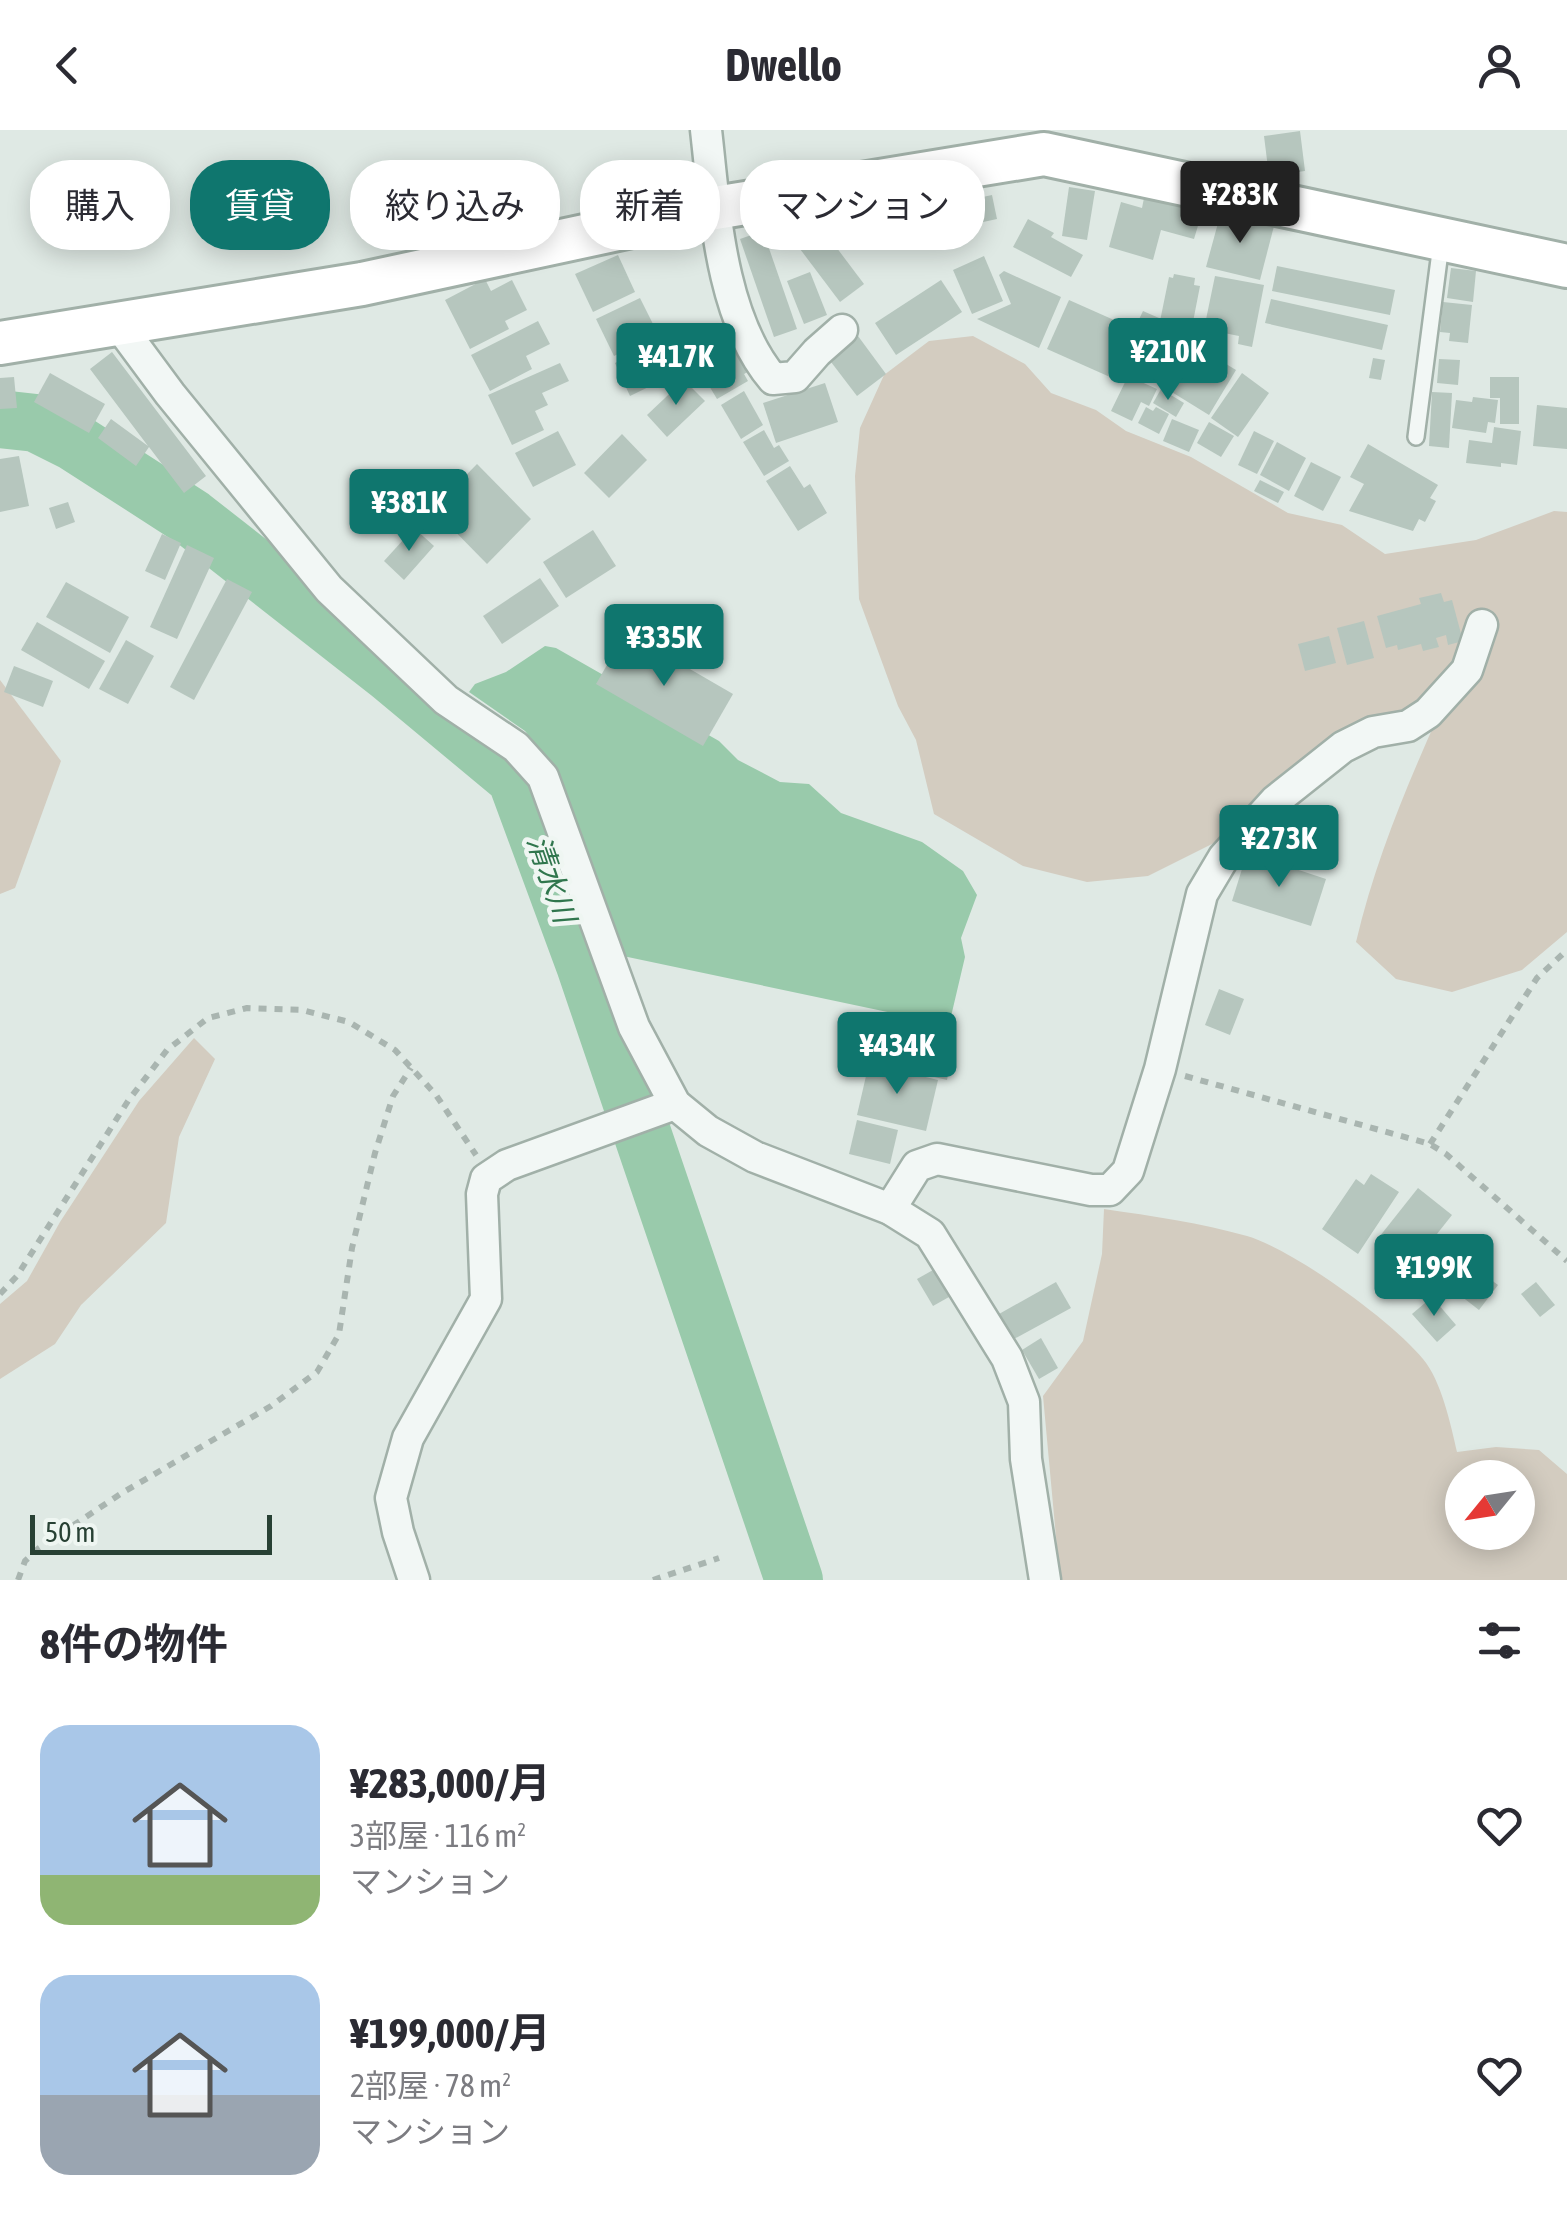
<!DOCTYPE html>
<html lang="ja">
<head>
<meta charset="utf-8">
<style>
	body { margin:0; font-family:"Asap Condensed","Noto Sans JP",sans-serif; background:#f2f2f3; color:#2b2b33; height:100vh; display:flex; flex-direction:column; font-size:38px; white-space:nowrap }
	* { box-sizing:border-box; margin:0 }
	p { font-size:32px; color:#7c7c81 }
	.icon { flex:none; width:55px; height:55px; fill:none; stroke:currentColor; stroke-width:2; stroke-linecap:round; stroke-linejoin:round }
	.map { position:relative; height:1450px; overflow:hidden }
	.side { display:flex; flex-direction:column; background:#fff; flex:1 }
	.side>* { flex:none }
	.hud { position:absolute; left:30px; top:30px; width:1000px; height:90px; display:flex; gap:20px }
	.needle { width:65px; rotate:240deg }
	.controls { position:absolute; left:1445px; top:1330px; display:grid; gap:20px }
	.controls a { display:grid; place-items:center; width:90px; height:90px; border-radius:50%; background:#fff; box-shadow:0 5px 25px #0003; font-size:50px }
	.scale { position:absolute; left:30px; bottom:25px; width:242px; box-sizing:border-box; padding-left:10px; border:5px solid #284134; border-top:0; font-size:28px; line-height:35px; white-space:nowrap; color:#284134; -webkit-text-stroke:8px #eff6f2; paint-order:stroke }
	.price { position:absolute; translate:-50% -85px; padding:0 22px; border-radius:10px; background:#0f766e; color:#fff; font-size:32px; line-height:65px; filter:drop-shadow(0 2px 5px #0008) }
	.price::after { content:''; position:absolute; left:50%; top:60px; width:30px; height:22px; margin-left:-15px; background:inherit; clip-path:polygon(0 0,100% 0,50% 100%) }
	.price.active { background:#222; color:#fff }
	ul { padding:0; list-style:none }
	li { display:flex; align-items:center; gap:30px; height:250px; padding:0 40px }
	li span { display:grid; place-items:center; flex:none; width:280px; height:200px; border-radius:30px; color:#555 }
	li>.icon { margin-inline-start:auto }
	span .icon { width:120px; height:120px; fill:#fffc; stroke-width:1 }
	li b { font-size:42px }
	h2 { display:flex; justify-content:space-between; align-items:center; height:120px; padding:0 40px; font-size:42px }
	.chip { padding:0 35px; border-radius:40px; background:#fff; box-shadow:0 5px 25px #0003; font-size:35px; line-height:90px }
	.chip.active { background:#0f766e; color:#fff }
	header { display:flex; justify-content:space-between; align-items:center; height:130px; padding:0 40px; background:#fff; font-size:45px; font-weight:700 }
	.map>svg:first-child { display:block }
	.green { fill:#d3ccc0; fill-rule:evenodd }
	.water { fill:#99caab }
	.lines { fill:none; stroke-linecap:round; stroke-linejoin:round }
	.river { stroke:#99caab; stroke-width:58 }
	.building { fill:#b6c6be }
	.lane-casing { stroke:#a1b0a8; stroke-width:20 }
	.street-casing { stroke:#a1b0a8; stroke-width:35 }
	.secondary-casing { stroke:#a1b0a8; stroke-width:48 }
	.path { stroke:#a9b5b0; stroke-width:6; stroke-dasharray:8 8; stroke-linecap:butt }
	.lane { stroke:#f2f7f5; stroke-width:15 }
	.street { stroke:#f2f7f5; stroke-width:30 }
	.secondary { stroke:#fff; stroke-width:42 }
	.labels { text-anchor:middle; stroke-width:9; stroke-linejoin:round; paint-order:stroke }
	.water-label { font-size:30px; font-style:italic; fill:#30764d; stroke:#eff6f2 }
</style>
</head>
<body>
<header><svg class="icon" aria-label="back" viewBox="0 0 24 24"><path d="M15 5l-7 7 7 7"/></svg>Dwello<svg class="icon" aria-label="person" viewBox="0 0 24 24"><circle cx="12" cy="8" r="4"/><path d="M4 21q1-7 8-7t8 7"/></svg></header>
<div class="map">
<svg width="1567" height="1450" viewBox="0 0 1567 1450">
	<rect width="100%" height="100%" fill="#dfe9e4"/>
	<g class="green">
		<path d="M973,206l52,28 26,29 45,17 30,21 65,26 97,56 54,12 43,29 91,-14 78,-29 13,1v420l-45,38 -70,22 -56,-13 -40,-37c19,-80 49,-152 82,-226l-57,3 -161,121 -72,36 -61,6 -64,-16 -89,-52 -18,-74 -18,-34 -39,-107 -4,-123 5,-48 24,-53 45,-34z"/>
		<path d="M0,550l61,81 -46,127 -15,6z"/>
		<path d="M194,908l21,21 -36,78 -13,86 -85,82 -26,39 -55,35v-75l27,-23 33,-59 79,-121z"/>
		<path d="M1104,1079c48,7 97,14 143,27 47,14 145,85 176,123 18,21 28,66 34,93l39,-5 43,3 28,24v106h-507l-17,-184 40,-55 19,-87zM1462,1348h56v54h-56z"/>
	</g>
	<path class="water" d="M545,516l11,2 163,93 19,19 42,22 29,2 32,29 81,29 41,29 14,24 -16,43 4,19 -16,68 -326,-69 -67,-187 -31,-38 -56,-39 6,-8 31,-12z"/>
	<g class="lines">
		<path class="river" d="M0,289l36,4 38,19 118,76 199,156 125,104 69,187 209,615"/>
	</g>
	<g class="building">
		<path d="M1300,1l5,40 -36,5 -5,-40z"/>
		<path d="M1069,57l26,4 -8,49 -25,-4z"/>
		<path d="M1145,63l58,16 -9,30 -33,-9 -8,30 -44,-13 12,-45 21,6z"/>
		<path d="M992,65l5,24 -46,10 -5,-24z"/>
		<path d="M914,70l11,33 -12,4 -11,-33z"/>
		<path d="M1221,82l53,14 -14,54 -54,-13z"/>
		<path d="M1028,89l26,14 -3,4 32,18 -12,22 -58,-30z"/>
		<path d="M818,93l46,61 -24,18 -46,-61z"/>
		<path d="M763,101l34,98 -23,8 -34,-98z"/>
		<path d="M618,125l17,37 -42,20 -18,-38z"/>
		<path d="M984,126l19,45 -31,13 -19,-44z"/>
		<path d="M1277,136l118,24 -5,25 -118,-24z"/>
		<path d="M1451,138l25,3 -3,31 -26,-4z"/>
		<path d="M1004,141l57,26 -22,51 -62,-29 34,-15 -12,-29z"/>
		<path d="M810,142l17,43 -23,9 -17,-43z"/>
		<path d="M1174,144l21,4 -1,7 6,1 -8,41 -32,-6 9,-44 4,1z"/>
		<path d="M1215,146l49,9 -12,62 -14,-3 1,-8 -35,-7z"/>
		<path d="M485,149l6,12 21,-11 15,30 -22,11 4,8 -39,20 -25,-49z"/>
		<path d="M941,150l21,32 -66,43 -21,-32z"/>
		<path d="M640,168l18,36 -44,22 -18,-37z"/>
		<path d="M1271,169l117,26 -6,25 -117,-27z"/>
		<path d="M1069,170l63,28 -22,49 -63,-28z"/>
		<path d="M1443,172l29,3 -4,38 -19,-2 1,-8 -10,-1z"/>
		<path d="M1143,181l16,7 -3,5 4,2 -9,20 -20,-9z"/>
		<path d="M538,191l12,23 -24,12 6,13 -42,22 -19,-36z"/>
		<path d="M858,206l28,38 -29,22 -29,-38z"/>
		<path d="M1131,210l25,12 -13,27 -25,-13z"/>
		<path d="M1188,211l48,29 -27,45 -47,-29z"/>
		<path d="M655,213l16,33 -41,20 -15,-33z"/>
		<path d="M739,215l14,24 -9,5 4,7 -31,18 -18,-30z"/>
		<path d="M112,222l94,124 -22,17 -35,-46 -13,19 -38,-28 13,-19 37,27 -58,-77z"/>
		<path d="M1373,228l12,2 -4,20 -12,-2z"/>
		<path d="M1439,229l21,1 -2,25 -21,-2z"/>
		<path d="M560,233l9,18 -27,12 6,12 -13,6 9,19 -32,15 -24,-50z"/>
		<path d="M50,243l55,31 -16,29 -55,-31z"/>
		<path d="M1242,243l27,20 -31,44 -27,-19z"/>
		<path d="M1128,246l29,13 -8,17 -8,-4 -9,19 -21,-10z"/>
		<path d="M14,247l3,31 -17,1v-31z"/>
		<path d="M1490,247h29v47h-19v-26h-10z"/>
		<path d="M684,250l21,21 -38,36 -20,-22z"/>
		<path d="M825,253l13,39 -62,21 -13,-40z"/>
		<path d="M1161,259l23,14 -8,14 -23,-14z"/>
		<path d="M744,261l19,34 -22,14 -20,-34z"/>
		<path d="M1432,262l20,1 -3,55 -20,-2z"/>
		<path d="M1473,267l25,3 -3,23 -7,-1 -2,11 -34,-5 4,-28 16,2z"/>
		<path d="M1537,275l30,3v41l-34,-3z"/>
		<path d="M1146,277l7,4 3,-4 13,7 -10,20 -21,-11z"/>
		<path d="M1172,289l27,11 -10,22 -26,-11z"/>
		<path d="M1209,292l25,14 -13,21 -24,-14z"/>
		<path d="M1494,297l27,4 -4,34 -16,-2v4l-35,-4 3,-23 23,3z"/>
		<path d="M764,300l10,18 5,-3 10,16 -25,15 -21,-34z"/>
		<path d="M558,301l18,34 -43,22 -18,-34z"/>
		<path d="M1254,301l20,10 -17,33 -19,-9z"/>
		<path d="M622,304l25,26 -38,38 -25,-25z"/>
		<path d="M1277,312l29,16 -17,33 -29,-16z"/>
		<path d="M1368,314l70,41 -8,13 6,3 -11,21 -6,-3 -6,12 -64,-20 15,-27 -14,-7z"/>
		<path d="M19,326l10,50 -29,6v-53z"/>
		<path d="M1311,332l30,15 -18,34 -29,-15z"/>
		<path d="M477,334l54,55 -44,45 -54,-55z"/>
		<path d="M790,336l14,22 6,-4 17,29 -29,18 -32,-50z"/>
		<path d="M1260,350l24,12 -6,11 -24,-12z"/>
		<path d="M68,372l7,20 -19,7 -7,-21z"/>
		<path d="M414,398l20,18 -30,34 -20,-19z"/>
		<path d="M593,400l23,36 -50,32 -23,-36z"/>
		<path d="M162,404l19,9 -16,37 -20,-9z"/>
		<path d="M187,415l27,13 -37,81 -27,-12z"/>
		<path d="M540,448l19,28 -57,38 -19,-28z"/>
		<path d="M227,449l25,13 -58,108 -24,-13z"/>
		<path d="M66,452l63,35 -19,36 -64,-36z"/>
		<path d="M1441,463l3,9 8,-2 11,41 -15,4 -2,-10 -10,3 3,9 -16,4 -2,-7 -23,6 -1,-5 -11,3 -9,-32 44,-12 -2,-6z"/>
		<path d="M1364,491l10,37 -27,7 -10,-37z"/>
		<path d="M37,492l68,39 -16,28 -68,-39z"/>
		<path d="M626,502l107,62 -30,52 -107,-62z"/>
		<path d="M1329,506l7,27 -31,8 -7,-27z"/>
		<path d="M126,510l28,16 -26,48 -29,-15z"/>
		<path d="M14,536l39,15 -10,26 -39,-15z"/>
		<path d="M1247,723l79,26 -15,47 -79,-25z"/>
		<path d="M1219,859l25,10 -14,36 -25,-10z"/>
		<path d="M879,901l59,14 -2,7 16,3 -5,25 -75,-18z"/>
		<path d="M869,933l69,17 -12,51 -69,-16z"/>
		<path d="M857,990l41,10 -8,34 -41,-10z"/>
		<path d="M1371,1044l28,18 -41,62 -36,-25 34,-50 8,6z"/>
		<path d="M1418,1058l34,27 -42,53 -34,-27z"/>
		<path d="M933,1140l16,27 -16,9 -16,-27z"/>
		<path d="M1479,1141l19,14 -19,25 -18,-14z"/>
		<path d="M1056,1152l15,26 -57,31 -15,-25z"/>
		<path d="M1536,1152l19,23 -15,12 -19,-23z"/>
		<path d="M1432,1167l24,28 -19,17 -25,-28z"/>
		<path d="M1041,1208l17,30 -19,11 -17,-29z"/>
	</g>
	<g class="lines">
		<g class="lane-casing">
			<path id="lane" d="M1416,307l25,-193"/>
		</g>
		<g class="street-casing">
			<g id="street">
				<path d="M706,0c9,78 14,187 67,249l22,-2 22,-25 25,-22"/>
				<path d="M116,191l54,73 159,195 117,111 70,47 27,30 91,250 41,77 33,27 47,26 135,52 40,25 77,124 17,44 2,57 19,121"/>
				<path d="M890,1079l27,-43 20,-7 154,31h19l18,-19 32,-102 42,-175 22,-37 51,-56 68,-54 30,-15 35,-6 20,-13 39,-43 15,-45"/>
				<path d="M414,1450l-16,-48 -7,-34 17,-60 78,-139 -4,-105 4,-15 21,-14 168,-61"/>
			</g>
		</g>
		<g class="secondary-casing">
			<path id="secondary" d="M0,213l362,-59 353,-76 329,-54 523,112"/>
		</g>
		<g class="path">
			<path d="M1185,946l245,68 16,10 121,107"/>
			<path d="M1430,1014l107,-166 30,-28"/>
			<path d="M0,1164l17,-18 111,-175 39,-51 41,-32 39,-10 55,2 47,12 46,28 41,45 40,60"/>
			<path d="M18,1450l7,-19 14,-13 83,-55 149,-87 46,-34 22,-38 13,-86 23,-95 18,-57 18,-28"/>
			<path d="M653,1450l66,-22"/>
		</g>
		<use href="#lane" class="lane"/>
		<use href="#street" class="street"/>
		<use href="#secondary" class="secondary"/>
	</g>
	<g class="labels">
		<g class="water-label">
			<text transform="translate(551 749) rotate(71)" y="10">清水川</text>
		</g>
	</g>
</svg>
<div class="controls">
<a><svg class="needle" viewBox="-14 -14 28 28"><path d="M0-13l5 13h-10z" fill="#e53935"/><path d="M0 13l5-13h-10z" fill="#7c7c81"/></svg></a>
</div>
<div class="scale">50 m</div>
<b class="price active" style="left:1240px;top:116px">¥283K</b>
<b class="price" style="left:1168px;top:273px">¥210K</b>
<b class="price" style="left:676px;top:278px">¥417K</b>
<b class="price" style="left:409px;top:424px">¥381K</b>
<b class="price" style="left:664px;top:559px">¥335K</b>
<b class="price" style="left:1279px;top:760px">¥273K</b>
<b class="price" style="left:897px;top:967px">¥434K</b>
<b class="price" style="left:1434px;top:1189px">¥199K</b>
<div class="hud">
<a class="chip">購入</a>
<a class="chip active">賃貸</a>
<a class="chip">絞り込み</a>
<a class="chip">新着</a>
<a class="chip">マンション</a>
</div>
</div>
<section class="side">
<h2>8件の物件<svg class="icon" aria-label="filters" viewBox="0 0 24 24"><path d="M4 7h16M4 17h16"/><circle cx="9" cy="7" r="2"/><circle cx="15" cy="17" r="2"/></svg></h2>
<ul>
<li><span style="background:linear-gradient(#a9c7e8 75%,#8fb573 0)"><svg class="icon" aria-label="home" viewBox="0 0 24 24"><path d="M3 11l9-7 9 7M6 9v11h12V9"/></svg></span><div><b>¥283,000/月</b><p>3部屋 · 116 m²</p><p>マンション</p></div><svg class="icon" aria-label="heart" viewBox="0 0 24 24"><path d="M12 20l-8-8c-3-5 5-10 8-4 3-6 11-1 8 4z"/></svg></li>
<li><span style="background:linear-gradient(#a9c7e8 60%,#9aa5b1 0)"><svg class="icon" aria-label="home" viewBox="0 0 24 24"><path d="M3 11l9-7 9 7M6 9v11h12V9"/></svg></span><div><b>¥199,000/月</b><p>2部屋 · 78 m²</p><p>マンション</p></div><svg class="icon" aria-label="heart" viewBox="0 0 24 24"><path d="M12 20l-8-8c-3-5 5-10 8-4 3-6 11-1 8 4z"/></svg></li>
</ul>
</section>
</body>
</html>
